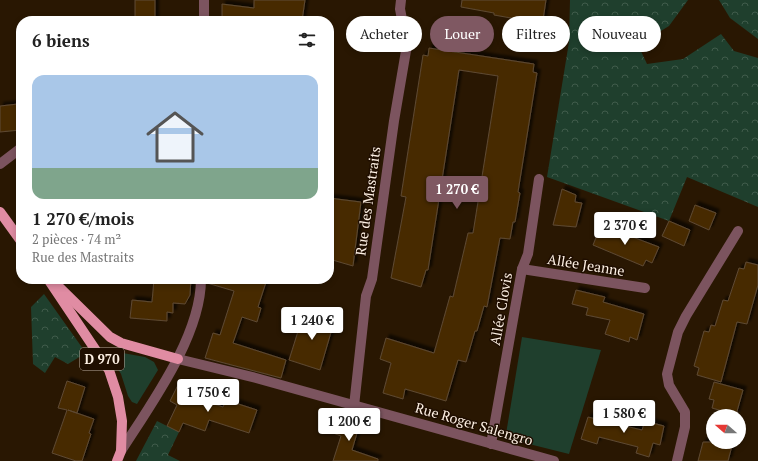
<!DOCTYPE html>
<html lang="fr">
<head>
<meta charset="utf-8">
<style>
	body { margin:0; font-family:"PT Serif",serif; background:#f6f6f6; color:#222; height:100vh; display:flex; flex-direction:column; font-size:15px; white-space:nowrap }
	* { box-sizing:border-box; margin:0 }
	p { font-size:13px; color:#767676 }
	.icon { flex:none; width:22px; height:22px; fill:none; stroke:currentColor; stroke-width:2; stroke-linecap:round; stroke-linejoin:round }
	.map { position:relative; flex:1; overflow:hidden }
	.details { position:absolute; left:16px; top:16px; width:318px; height:268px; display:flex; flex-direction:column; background:#fff; border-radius:16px; box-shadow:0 2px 6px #0003 }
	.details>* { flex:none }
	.top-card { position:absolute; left:346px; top:16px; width:352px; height:36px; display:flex; gap:8px }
	.needle { width:26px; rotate:290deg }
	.tools { position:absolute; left:706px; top:409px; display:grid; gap:8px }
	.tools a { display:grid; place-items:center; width:40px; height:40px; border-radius:50%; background:#fff; box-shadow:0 2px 6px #0003; font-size:20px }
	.price { position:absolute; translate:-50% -34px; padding:0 9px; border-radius:4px; background:#fff; color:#222; font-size:13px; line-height:26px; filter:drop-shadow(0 1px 2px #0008) }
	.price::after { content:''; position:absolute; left:50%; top:24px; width:12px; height:9px; margin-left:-6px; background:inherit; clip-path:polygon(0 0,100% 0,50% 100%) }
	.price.on { background:#7f5862; color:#fff }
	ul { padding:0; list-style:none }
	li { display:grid; align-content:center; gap:8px; height:212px; padding:0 16px }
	li span { display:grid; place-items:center; height:124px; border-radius:12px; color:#555 }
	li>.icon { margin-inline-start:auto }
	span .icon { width:72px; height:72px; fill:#fffc; stroke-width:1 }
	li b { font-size:17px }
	h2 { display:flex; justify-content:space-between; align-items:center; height:48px; padding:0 16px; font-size:17px }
	.tag { padding:0 14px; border-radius:18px; background:#fff; box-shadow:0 2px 6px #0003; font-size:14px; line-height:36px }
	.tag.on { background:#7f5862; color:#fff }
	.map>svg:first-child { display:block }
	.grass { fill:#1f3f2d }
	.forest { fill:url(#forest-crowns) }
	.building { fill:#472c06; stroke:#5e4932; filter:url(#shadow) }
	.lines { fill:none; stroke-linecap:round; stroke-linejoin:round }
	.minor { stroke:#7c545f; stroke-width:10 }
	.major { stroke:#e08ca3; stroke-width:10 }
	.labels { text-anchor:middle; stroke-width:3; stroke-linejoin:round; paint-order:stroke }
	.shield { fill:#1f0e00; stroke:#baac9f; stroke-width:1 }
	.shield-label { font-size:13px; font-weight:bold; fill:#fdf0e3 }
	.street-label { font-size:14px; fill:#fdf0e3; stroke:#1f0e00 }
</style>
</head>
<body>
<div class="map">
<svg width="758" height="461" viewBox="0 0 758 461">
	<defs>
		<pattern id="forest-crowns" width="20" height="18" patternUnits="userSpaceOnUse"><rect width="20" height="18" fill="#1f3f2d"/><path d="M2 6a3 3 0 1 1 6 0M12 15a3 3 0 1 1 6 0" fill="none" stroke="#405b4b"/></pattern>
		<filter id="shadow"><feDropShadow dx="3.5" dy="-3.5" stdDeviation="1" flood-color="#0009"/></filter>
	</defs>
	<rect width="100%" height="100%" fill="#291702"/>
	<g class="grass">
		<path d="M522,337l79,13 -32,104 -60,-15 -3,-5z"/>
		<path d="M106,350l39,7 9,5 4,8 -21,34 -5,-2 -4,-6 -7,-22z"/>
	</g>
	<g class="forest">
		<path d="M570,0h118l-19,26 -31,19 9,19 36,-5 38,-25 13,17 24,7v149l-71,-30 -18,44 -122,-44 22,-135z"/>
		<path d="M719,0h39v39l-28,-21z"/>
		<path d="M44,294l42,59 -18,11 -13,-7 -10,16 -12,-9 -2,-57z"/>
		<path d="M157,421l22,11 -11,23 12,6h-44z"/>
	</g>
	<g class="building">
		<rect x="135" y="0" width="20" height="21"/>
		<path d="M254,0h51l-3,21h-80v-17l32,4z"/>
		<path d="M462,0h84l-3,20 -7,-1v1l-13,-2 -1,2 -28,-5v-2l-33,-6z"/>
		<path d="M429,48l105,16 -1,8 4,1 -19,119 2,1 -5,29h-2l-3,17 -10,-1 -13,69 -3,-1 -7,25h-2l-9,31 -8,-2 -12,41 -41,-12 -2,10 -20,-6 8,-30 -11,-4 6,-21 48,15 16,-57 3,1 15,-64h5l25,-157 -39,-6 -31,200h-2l-5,17 -30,-9 15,-81 -5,-1 22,-141 5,1z"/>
		<path d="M18,104l3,26 -21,2v-26z"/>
		<path d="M562,189l14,6 -1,7 7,1 -6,24 -23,-2z"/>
		<path d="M329,198l32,4 -8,64 -24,-7z"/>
		<path d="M695,205l21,8 -7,17 -20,-9z"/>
		<path d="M669,221l21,9 -6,16 -22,-10z"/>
		<path d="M601,225l58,22 -7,16 -6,-3 -3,6 -50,-21z"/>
		<path d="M746,262l12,3v20l-11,39 -10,-2 -16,60 -24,-7 2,-7 -5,-2 10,-35 5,1 2,-7 4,1 8,-26 5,1 11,-33 5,1z"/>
		<path d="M154,279h37l-1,16 -5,9 -12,-1v10l-6,-1v9l-37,-3 2,-18 20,2z"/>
		<path d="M207,279h60l-9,28 3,1 -4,14 -15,-5 -9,26 53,17 -5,18 -76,-20 8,-25 7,2 14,-44 -27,-8z"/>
		<path d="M576,290l29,7 -2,5 41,12 -7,26 -7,-3 -1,5 -24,-8 5,-14 -24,-5 2,-7 -16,-4z"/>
		<path d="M304,312l30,10 -14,48 -31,-10z"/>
		<path d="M67,381l18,6 -8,26 -9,-3 26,9 -5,14 2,1 -9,27h-6l-24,-8 15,-43 -9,-2z"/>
		<path d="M714,382l29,8 -7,25 -24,-7 2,-8 -5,-1z"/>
		<path d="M178,385l15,9 -1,2 31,11 3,-7 31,10 -8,23 -40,-13 -4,11 -22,-8 -4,9 -12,-6 10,-21 -7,-4z"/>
		<path d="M339,417l21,6 -8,27 26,9v2h-45l8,-25 -8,-3z"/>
		<path d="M588,417l54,13 3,-9 19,5 -4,19 -7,-2 -4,14 -13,-4 2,-6 -39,-10 -2,7 -16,-5z"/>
		<path d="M703,442h30l-5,19h-30z"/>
	</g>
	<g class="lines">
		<g class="minor">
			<path d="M204,0v21"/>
			<path d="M0,164l21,-16"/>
			<path d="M522,269l123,19"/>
			<path d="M178,359l78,19 298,83"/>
			<path d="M354,406l12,-110 6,-17 22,-158 13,-76 -7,-36 1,-9"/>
			<path d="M491,444l31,-175 6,-15 11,-75"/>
			<path d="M121,451c30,-47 80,-115 80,-172"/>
			<path d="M677,461l8,-34v-15l-16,-27 -2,-11 11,-42 8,-16 52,-85"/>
		</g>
		<g class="major">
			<path d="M0,212l21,29"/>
			<path d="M48,279l61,91 9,27 4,24 -1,30 -4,10"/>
			<path d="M57,285l53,52 11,6 57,16"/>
		</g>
	</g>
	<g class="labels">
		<rect class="shield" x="80" y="348" width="44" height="22" rx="3"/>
		<g class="shield-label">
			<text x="102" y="364">D 970</text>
		</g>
		<g class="street-label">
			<text transform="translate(368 201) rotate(-82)" y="5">Rue des Mastraits</text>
			<text transform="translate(586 265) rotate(9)" y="5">Allée Jeanne</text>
			<text transform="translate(501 309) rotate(-80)" y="5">Allée Clovis</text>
			<text transform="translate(474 424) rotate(16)" y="5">Rue Roger Salengro</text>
		</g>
	</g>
</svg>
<div class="tools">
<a><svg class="needle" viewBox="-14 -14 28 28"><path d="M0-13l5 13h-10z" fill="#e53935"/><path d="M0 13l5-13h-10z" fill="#767676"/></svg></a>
</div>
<b class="price on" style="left:457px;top:210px">1 270 €</b>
<b class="price" style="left:625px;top:246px">2 370 €</b>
<b class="price" style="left:312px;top:341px">1 240 €</b>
<b class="price" style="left:208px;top:413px">1 750 €</b>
<b class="price" style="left:624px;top:434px">1 580 €</b>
<b class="price" style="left:349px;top:442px">1 200 €</b>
<div class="top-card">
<a class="tag">Acheter</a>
<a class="tag on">Louer</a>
<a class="tag">Filtres</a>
<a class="tag">Nouveau</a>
</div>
<section class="details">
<h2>6 biens<svg class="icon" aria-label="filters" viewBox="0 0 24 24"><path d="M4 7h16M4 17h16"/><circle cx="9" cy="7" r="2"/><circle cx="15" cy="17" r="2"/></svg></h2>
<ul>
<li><span style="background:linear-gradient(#a9c7e8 75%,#7fa58c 0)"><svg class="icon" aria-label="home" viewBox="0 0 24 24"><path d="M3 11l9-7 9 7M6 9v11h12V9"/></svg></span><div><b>1 270 €/mois</b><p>2 pièces · 74 m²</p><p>Rue des Mastraits</p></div></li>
</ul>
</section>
</div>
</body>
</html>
